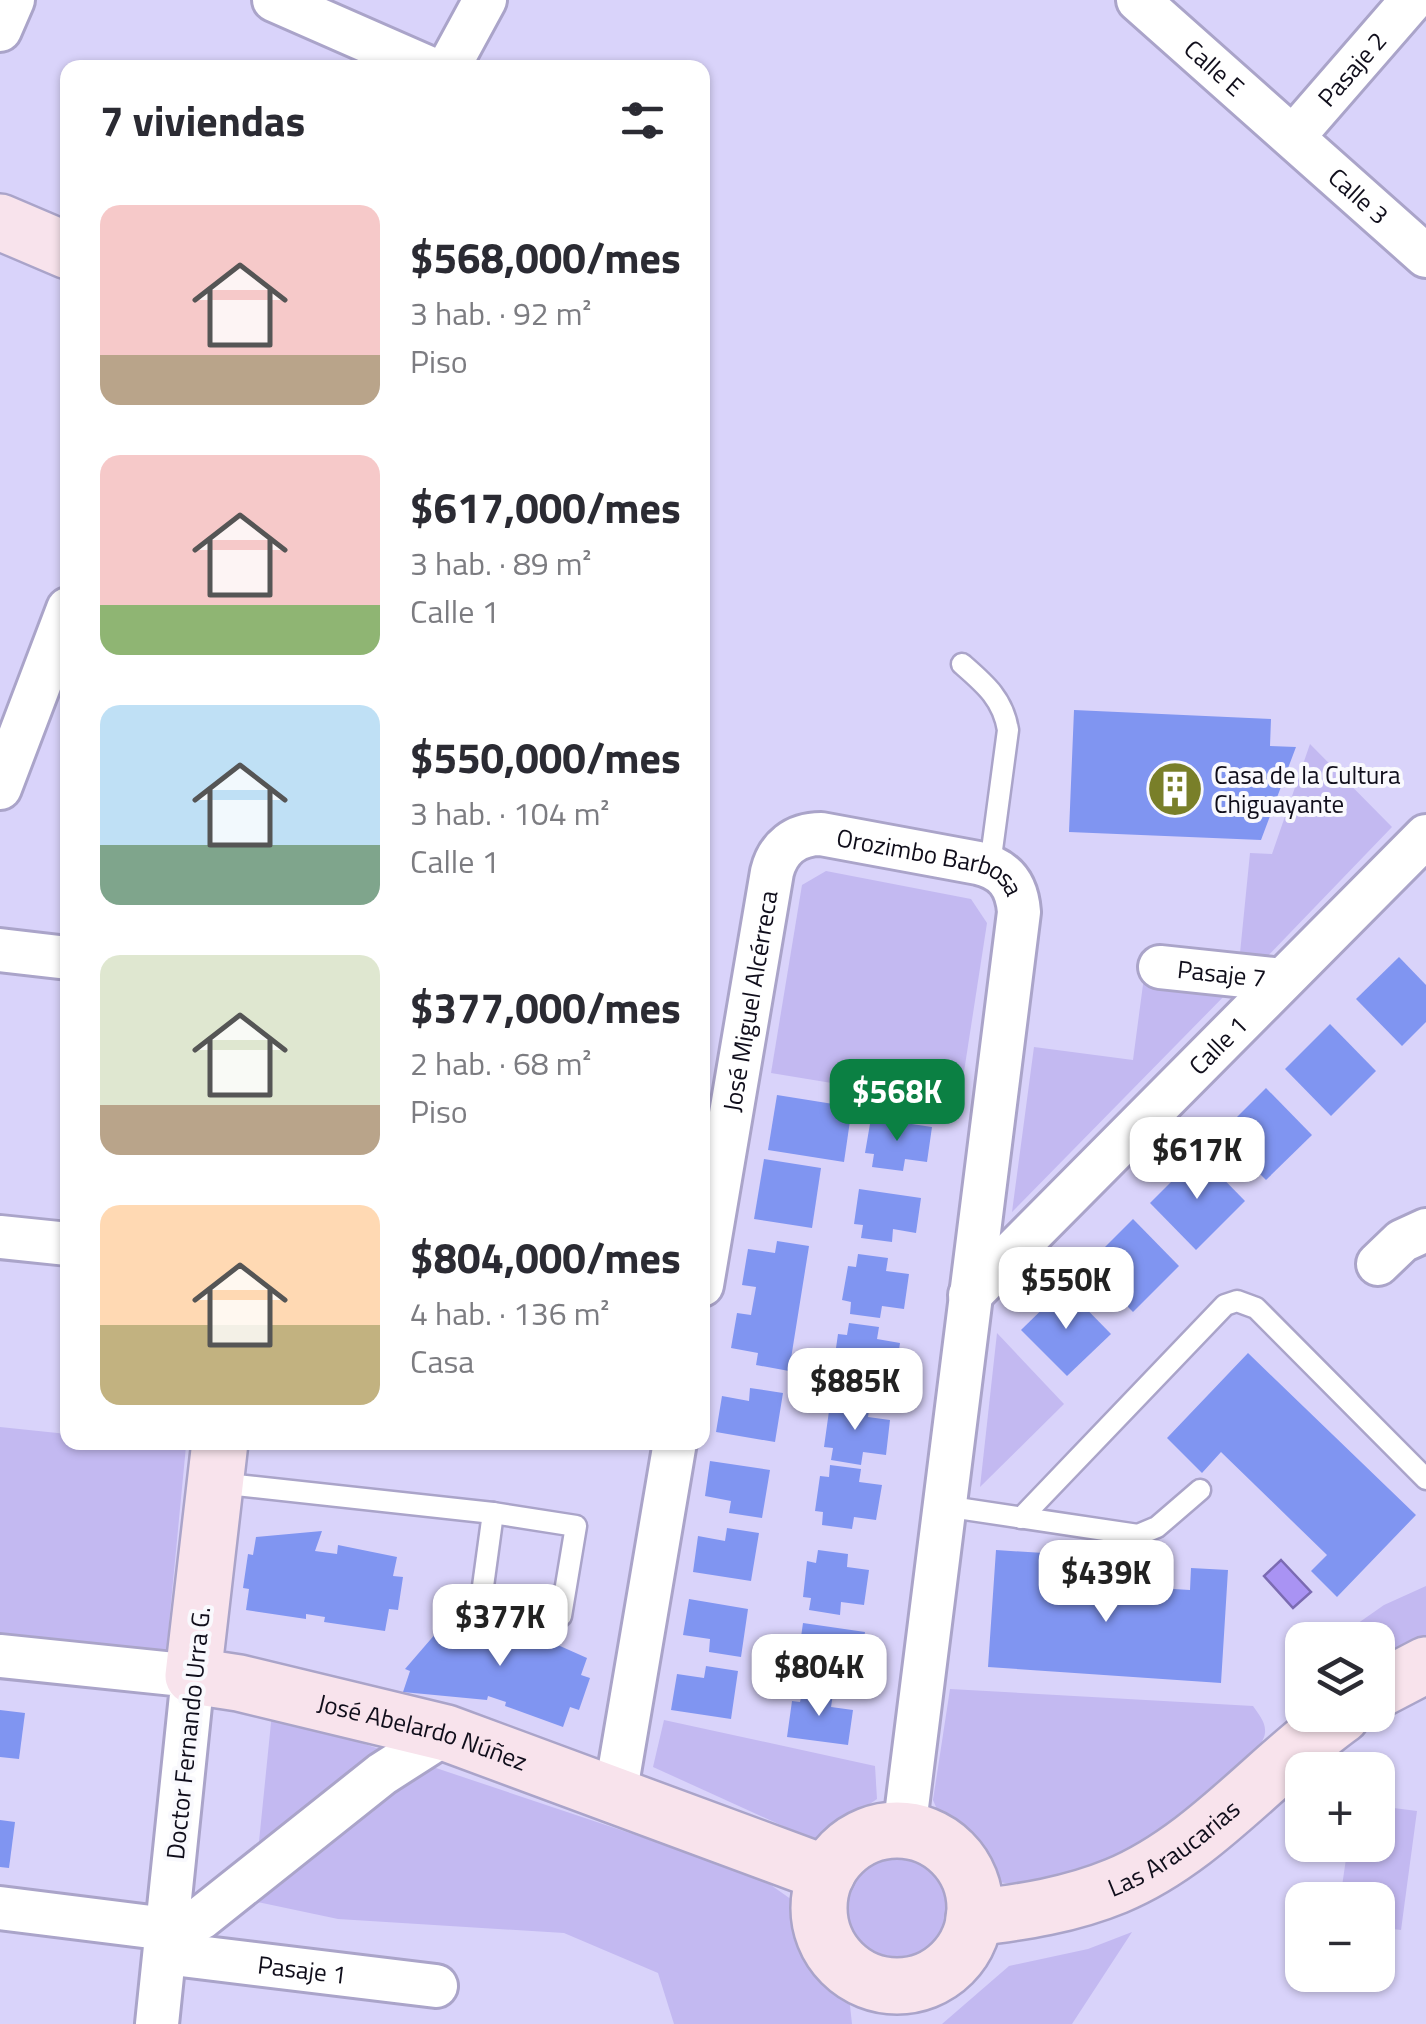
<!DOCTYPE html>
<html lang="es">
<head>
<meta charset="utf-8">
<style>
	body { margin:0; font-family:"Titillium Web",sans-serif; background:#f7f7f7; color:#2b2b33; height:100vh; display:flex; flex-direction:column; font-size:38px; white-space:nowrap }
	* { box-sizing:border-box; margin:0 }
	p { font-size:32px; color:#7c7c81 }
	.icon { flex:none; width:55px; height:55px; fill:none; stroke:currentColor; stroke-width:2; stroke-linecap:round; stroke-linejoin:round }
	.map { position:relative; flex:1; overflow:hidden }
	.sheet { position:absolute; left:60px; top:60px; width:650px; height:1390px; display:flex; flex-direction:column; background:#fff; border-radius:20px; box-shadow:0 2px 8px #0004 }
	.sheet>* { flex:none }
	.controls { position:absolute; left:1285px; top:1622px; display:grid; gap:20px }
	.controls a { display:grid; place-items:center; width:110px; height:110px; border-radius:20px; background:#fff; box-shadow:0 2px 8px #0004; font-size:50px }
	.price { position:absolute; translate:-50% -85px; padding:0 22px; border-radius:20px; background:#fff; color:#222; font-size:32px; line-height:65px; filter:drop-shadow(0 2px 5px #0008) }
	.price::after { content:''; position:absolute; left:50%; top:60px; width:30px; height:22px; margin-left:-15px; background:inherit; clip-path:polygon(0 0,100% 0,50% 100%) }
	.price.active { background:#0b8043; color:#fff }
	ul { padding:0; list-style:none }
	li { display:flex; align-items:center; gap:30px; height:250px; padding:0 40px }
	li span { display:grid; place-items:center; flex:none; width:280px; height:200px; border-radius:20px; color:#555 }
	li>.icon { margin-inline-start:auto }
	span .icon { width:120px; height:120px; fill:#fffc; stroke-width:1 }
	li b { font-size:42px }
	h2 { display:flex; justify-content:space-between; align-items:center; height:120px; padding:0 40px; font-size:42px }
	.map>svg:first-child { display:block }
	.green { fill:#c3b9f1 }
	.water { fill:#a993f3; stroke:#7b6bb2; stroke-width:2.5 }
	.building { fill:#8095f1 }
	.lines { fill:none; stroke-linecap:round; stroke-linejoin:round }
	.lane-casing { stroke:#aaa4c9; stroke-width:25 }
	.street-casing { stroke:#aaa4c9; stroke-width:48 }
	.secondary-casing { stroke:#aaa4c9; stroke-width:60 }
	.lane { stroke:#fff; stroke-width:20 }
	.street { stroke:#fff; stroke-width:42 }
	.secondary { stroke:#f8e3ec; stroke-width:55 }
	.labels { text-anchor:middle; stroke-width:8; stroke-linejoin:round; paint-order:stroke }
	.street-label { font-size:25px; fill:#100e1b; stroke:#f9f9fd }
	.poi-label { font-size:25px; fill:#100e1b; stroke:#f9f9fd; text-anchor:start }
</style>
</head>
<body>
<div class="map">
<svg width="1426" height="2024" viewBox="0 0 1426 2024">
	<rect width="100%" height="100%" fill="#d9d3fa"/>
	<g class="green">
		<path d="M1310,744l82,83 -131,136h-22l11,-110 22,1z"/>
		<path d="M826,871l145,28 16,24 -28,181 -188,-31 31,-188z"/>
		<path d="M1144,977l90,9 -222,226 22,-165 99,13z"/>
		<path d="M997,1333l67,71 -84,83z"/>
		<path d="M0,1427l67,7 1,8 118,4 -20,209 -166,-18z"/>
		<path d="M1426,1586v52l-48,24v-22h-44l50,-35z"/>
		<path d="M950,1689l303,17c6,9 13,16 12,27 -4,30 -107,108 -135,122 -31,15 -71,21 -104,31l-28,-4 -6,-4 -21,-33 -30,-26 -8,-19z"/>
		<path d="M272,1713l486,163 44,31 46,80 4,37h-178l-16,-51 -94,-40 -226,-14 -85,-18z"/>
		<path d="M664,1720l211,46 2,33 -61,42 -163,-74z"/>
		<path d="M1378,1806l39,5 -16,119 -23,-3v-27h-38l8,-55h30z"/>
		<circle cx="898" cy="1911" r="56"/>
		<path d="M1132,1932l-60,92h-130l67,-58 79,-17z"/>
	</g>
	<path class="water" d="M1281,1560l30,32 -18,16 -29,-32z"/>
	<g class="building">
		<path d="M1074,710l197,9 -1,27 26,1 -35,93 -192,-8z"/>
		<path d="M1399,957l27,28v37l-24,24 -46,-47z"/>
		<path d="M1330,1024l46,47 -45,45 -46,-47z"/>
		<path d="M1266,1088l46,47 -46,45 -46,-46z"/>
		<path d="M777,1095l75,12 -8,55 -76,-12z"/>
		<path d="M871,1118l61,9 -5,35 -22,-3 -2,12 -31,-4 2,-13 -9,-1z"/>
		<path d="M1199,1154l46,47 -49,49 -46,-47z"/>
		<path d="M764,1159l57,9 -9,60 -58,-9z"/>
		<path d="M859,1189l62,9 -5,35 -23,-4 -1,13 -31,-4 2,-13 -9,-1z"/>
		<path d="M1133,1219l46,47 -46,46 -46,-47z"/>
		<path d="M777,1241l32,5 -20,125 -33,-6 2,-12 -27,-5 6,-35 14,2 5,-28 -14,-2 6,-36 27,4z"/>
		<path d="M858,1254l30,4 -2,13 23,3 -5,35 -22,-3 -2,12 -30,-4 1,-12 -9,-2 6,-34 8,1z"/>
		<path d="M1065,1287l46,47 -44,42 -46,-46z"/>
		<path d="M849,1323l30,4 -2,12 23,4 -5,35 -23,-3 -2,12 -30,-4 2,-13 -9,-1 5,-35 9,1z"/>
		<path d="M1248,1353l168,162 -79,82 -26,-26 16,-16 -106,-103 -19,21 -35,-35z"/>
		<path d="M750,1388l33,5 -8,49 -59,-10 6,-36 27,5z"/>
		<path d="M840,1400l30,5 -2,12 22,3 -4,35 -23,-3 -2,13 -30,-5 2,-12 -9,-1 5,-36 8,2z"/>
		<path d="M710,1461l60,9 -8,48 -33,-5 2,-12 -26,-5z"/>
		<path d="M830,1465l31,4 -2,13 23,3 -6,35 -22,-3 -2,12 -30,-4 1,-13 -8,-1 5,-35 9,1z"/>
		<path d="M727,1528l32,5 -8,48 -58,-9 5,-36 27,5z"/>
		<path d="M322,1531l-7,20 22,3 1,-9 59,12 -4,19 10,1 -5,33 -9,-1 -4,22 -61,-9 1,-5 -19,-3v5l-60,-9 3,-21 -6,-1 5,-34 5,1 3,-18z"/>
		<path d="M818,1550l30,4 -1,13 22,3 -5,35 -23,-3 -1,13 -31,-5 2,-12 -8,-1 4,-36 9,2z"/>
		<path d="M996,1550l48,3 -1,28 147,9 1,-22 37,2 -7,113 -233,-16z"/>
		<path d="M689,1599l59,10 -7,48 -32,-5 1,-13 -27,-4z"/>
		<path d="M454,1610l37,13 1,-3 21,7 -3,8 20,7 3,-8 54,24 -6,17 9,3 -11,32 -9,-3 -7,20 -58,-21 1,-4 -18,-6 -1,4 -84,-8 7,-21 -5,-2 38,-44 5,2z"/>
		<path d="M803,1623l62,9 -6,35 -22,-4 -1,13 -31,-4 2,-13 -9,-1z"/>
		<path d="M706,1666l32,5 -7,48 -60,-9 6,-36 27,4z"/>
		<path d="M803,1690l30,4 -2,13 22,3 -5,35 -61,-8 5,-36 8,1z"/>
		<path d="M0,1710l25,3 -6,46 -19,-2z"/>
		<path d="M0,1820l15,2 -6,46 -9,-1z"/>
	</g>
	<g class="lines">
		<g class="lane-casing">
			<g id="lane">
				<path d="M962,664c23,20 41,35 46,66l-18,135"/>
				<path d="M218,1483l275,30 83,13 -15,90"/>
				<path d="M944,1506l194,29 19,-8 43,-37"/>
				<path d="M1021,1518l204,-213 12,-4 19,7 170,171"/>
				<path d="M481,1601l12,-88"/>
			</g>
		</g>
		<g class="street-casing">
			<g id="street">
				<path d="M274,0l155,68"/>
				<path id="s1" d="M1138,0l288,256"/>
				<path d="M0,30l13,-30"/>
				<path d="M448,68l37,-68"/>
				<path id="s2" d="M1293,137l119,-137"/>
				<path d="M0,788l68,-179"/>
				<path d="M0,950l68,8"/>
				<path id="s3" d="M1160,967l122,13"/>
				<path d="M0,1237l68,7"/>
				<path d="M1378,1264l24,-23 24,-11"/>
				<path id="s4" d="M702,1285l70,-413c6,-24 23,-38 49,-38l157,29c27,6 39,22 41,49l-115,919"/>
				<path id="s5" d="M970,1295l456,-459"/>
				<path d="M0,1656l193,20 -36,348"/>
				<path d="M615,1796l60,-354"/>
				<path d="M0,1908l167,21 18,-2 16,-9 181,-144 64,-41"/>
				<path id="s6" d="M165,1953l271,33"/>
			</g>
		</g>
		<g class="secondary-casing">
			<g id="secondary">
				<path d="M0,222l68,29"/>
				<path id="s7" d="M220,1442l-27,234 46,7 207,50 381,141"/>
				<path d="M1378,1690l48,-25"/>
				<circle cx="897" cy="1908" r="78"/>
				<path id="s8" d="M974,1918c49,-6 96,-13 142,-32 87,-36 150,-117 226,-171"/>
			</g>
		</g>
		<use href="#lane" class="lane"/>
		<use href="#street" class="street"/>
		<use href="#secondary" class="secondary"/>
	</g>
	<defs>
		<g id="building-disc" transform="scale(2.875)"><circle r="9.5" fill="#797f29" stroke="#f9f9fd"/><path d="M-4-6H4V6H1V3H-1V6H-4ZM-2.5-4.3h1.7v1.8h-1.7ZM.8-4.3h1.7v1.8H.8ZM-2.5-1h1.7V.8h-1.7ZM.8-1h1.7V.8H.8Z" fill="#fff"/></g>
	</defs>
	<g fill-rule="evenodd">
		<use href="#building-disc" x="1175" y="789"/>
	</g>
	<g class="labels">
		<g class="street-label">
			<text dy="9" stroke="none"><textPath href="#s1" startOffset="102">Calle E</textPath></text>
			<text dy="9" stroke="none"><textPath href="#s2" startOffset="90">Pasaje 2</textPath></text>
			<text dy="9" stroke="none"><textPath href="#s1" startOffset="295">Calle 3</textPath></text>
			<text dy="9" stroke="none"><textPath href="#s4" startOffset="600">Orozimbo Barbosa</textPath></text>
			<text dy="9" stroke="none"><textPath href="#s3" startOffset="62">Pasaje 7</textPath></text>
			<text dy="9" stroke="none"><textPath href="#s4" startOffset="288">José Miguel Alcérreca</textPath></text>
			<text dy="9" stroke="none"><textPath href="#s5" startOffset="352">Calle 1</textPath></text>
			<text transform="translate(188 1733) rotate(-84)" y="9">Doctor Fernando Urra G.</text>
			<text dy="9" stroke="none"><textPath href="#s7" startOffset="472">José Abelardo Núñez</textPath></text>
			<text dy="9" stroke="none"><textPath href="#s8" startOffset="215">Las Araucarias</textPath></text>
			<text dy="9" stroke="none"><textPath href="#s6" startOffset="138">Pasaje 1</textPath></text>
		</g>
		<g class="poi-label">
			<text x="1214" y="784">Casa de la Cultura<tspan x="1214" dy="29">Chiguayante</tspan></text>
		</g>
	</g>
</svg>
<div class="controls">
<a><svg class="icon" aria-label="layers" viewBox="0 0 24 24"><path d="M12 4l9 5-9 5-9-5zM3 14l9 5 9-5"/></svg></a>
<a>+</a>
<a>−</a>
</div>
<b class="price active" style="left:897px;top:1144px">$568K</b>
<b class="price" style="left:1197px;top:1202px">$617K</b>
<b class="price" style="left:1066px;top:1332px">$550K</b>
<b class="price" style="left:855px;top:1433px">$885K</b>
<b class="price" style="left:1106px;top:1625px">$439K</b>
<b class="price" style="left:500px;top:1669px">$377K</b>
<b class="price" style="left:819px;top:1719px">$804K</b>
<section class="sheet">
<h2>7 viviendas<svg class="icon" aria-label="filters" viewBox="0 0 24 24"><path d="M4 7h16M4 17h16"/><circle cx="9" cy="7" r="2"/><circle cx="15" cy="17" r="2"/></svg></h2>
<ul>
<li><span style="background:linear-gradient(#f6c9c9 75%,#b9a48a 0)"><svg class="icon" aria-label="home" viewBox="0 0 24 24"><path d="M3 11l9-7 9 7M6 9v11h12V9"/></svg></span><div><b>$568,000/mes</b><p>3 hab. · 92 m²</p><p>Piso</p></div></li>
<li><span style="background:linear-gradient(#f6c9c9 75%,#8fb573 0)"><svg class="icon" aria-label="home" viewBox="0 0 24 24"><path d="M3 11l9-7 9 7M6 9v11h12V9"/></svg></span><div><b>$617,000/mes</b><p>3 hab. · 89 m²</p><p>Calle 1</p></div></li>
<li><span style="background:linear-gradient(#bfe0f5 70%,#7fa58c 0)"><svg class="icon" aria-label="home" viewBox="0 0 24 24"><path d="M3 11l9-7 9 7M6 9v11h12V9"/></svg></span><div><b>$550,000/mes</b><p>3 hab. · 104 m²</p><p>Calle 1</p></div></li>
<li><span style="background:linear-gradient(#dfe7d0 75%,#b9a48a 0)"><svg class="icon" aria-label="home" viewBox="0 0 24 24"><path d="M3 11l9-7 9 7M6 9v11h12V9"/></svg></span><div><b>$377,000/mes</b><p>2 hab. · 68 m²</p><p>Piso</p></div></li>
<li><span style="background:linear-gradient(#ffd9b3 60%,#c2b280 0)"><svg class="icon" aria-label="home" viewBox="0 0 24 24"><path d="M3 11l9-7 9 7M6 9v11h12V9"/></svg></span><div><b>$804,000/mes</b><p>4 hab. · 136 m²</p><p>Casa</p></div></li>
</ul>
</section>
</div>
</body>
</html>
